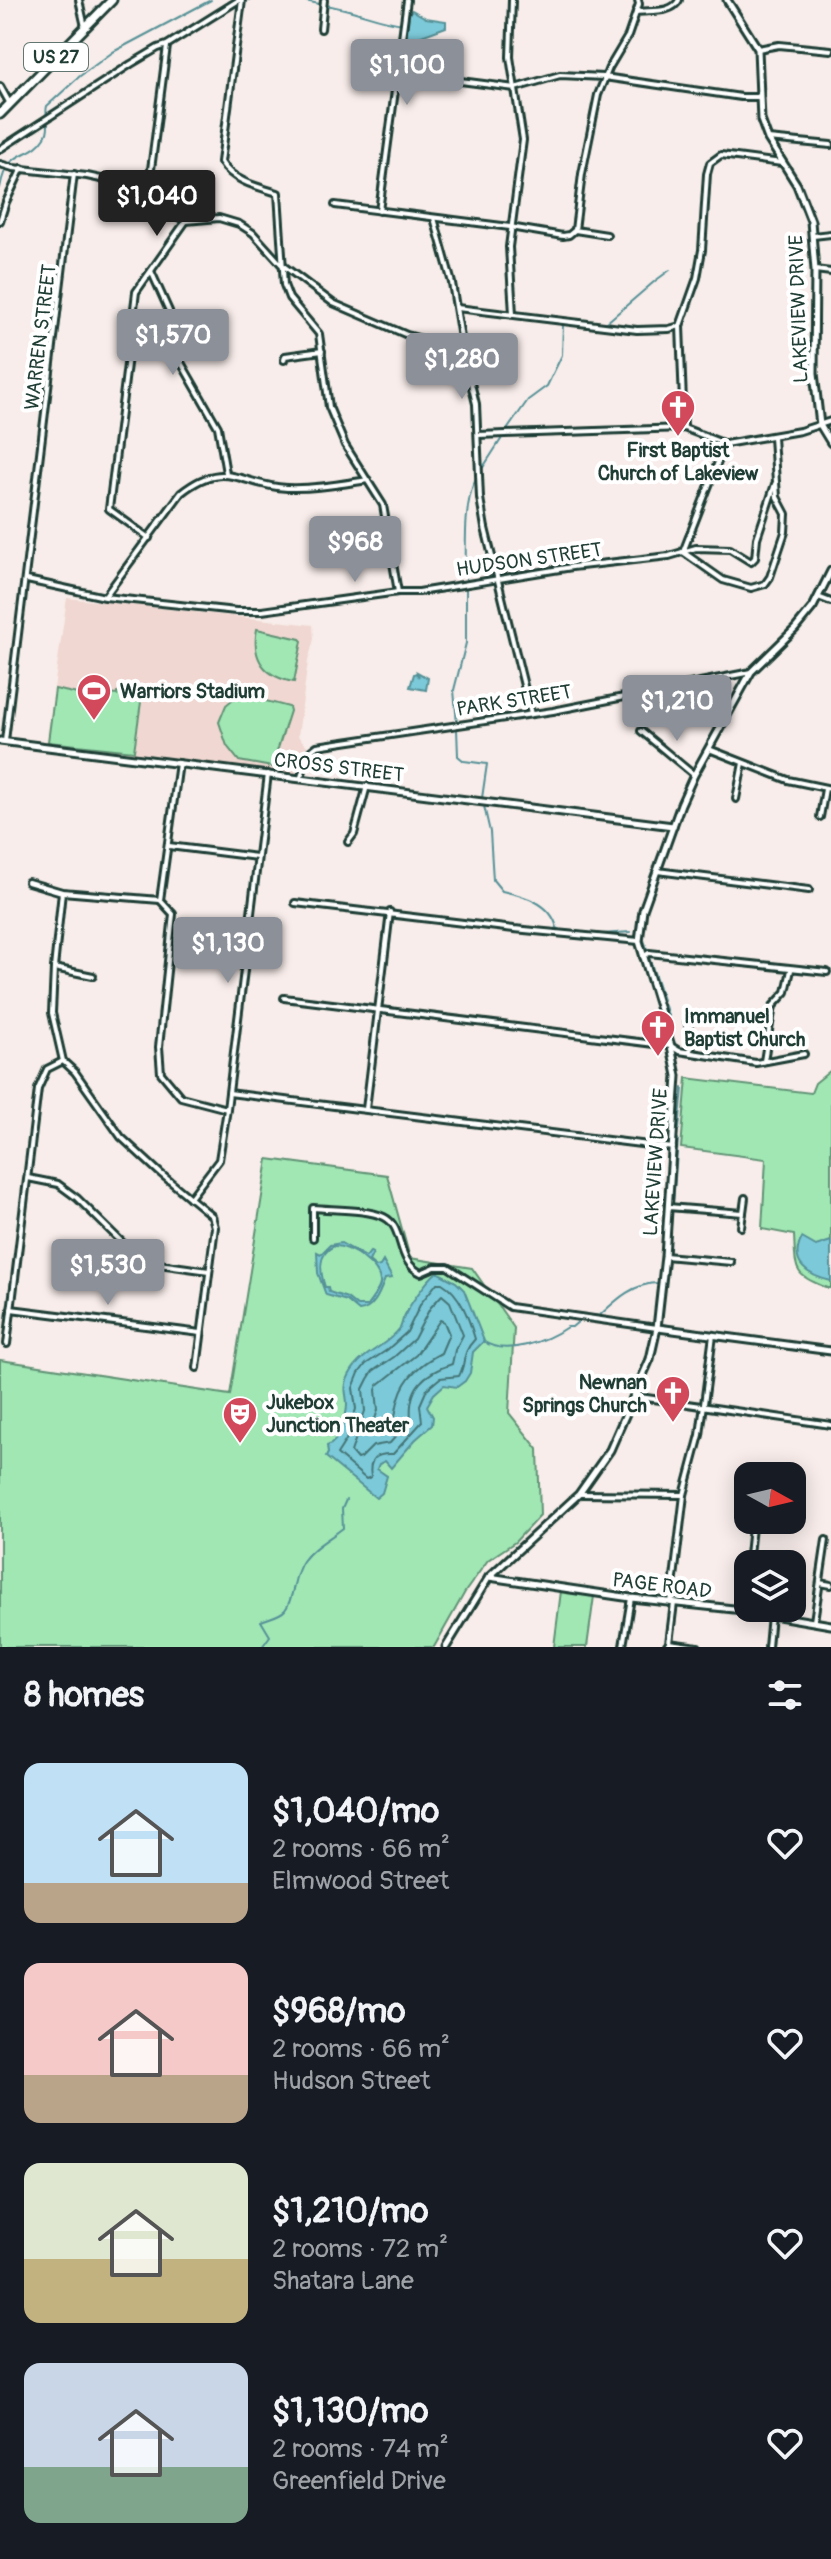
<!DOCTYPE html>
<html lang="en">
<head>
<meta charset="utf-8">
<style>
	body { margin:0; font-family:Pangolin,sans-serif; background:#242831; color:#f1f3f6; height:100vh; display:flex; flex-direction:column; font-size:30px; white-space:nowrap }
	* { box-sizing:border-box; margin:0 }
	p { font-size:26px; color:#9ea1a6 }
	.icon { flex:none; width:44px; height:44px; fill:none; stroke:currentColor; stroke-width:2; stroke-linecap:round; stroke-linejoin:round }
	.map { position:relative; height:1647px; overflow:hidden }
	.side { display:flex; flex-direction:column; background:#171b24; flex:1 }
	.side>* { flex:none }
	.needle { width:52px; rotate:98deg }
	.buttons { position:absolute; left:734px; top:1462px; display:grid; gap:16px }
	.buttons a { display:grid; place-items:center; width:72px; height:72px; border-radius:16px; background:#171b24; box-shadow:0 4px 20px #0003; font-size:40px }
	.price { position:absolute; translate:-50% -68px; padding:0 18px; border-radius:8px; background:#8c9099; color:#fff; font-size:26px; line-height:52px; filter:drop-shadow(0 2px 4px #0008) }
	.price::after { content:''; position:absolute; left:50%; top:48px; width:24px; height:18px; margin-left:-12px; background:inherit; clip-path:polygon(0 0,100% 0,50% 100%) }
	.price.active { background:#222; color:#fff }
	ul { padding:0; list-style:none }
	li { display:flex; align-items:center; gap:24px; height:200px; padding:0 24px }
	li span { display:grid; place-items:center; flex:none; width:224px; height:160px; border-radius:16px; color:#555 }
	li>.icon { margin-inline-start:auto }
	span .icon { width:96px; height:96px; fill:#fffc; stroke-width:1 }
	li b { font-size:34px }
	h2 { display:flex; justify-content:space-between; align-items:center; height:96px; padding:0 24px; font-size:34px }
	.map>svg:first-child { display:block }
	.built { fill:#f0d7d1 }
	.green { fill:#a0e7b4; stroke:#609274; stroke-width:2 }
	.water { fill:#7bc9d9; stroke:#569197; stroke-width:2; fill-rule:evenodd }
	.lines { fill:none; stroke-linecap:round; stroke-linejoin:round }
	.shore { stroke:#447576; stroke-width:2 }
	.stream { stroke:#569197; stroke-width:2 }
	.street-casing { stroke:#1f3d34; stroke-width:10 }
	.secondary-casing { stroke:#1f3d34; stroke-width:11 }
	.highway-casing { stroke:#1f3d34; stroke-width:13 }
	.street { stroke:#fff; stroke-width:4 }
	.secondary { stroke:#fff; stroke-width:5 }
	.highway { stroke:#fff; stroke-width:7 }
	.labels { text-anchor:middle; stroke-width:8; stroke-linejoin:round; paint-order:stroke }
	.shield { fill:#fff; stroke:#627771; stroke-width:2 }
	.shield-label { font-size:18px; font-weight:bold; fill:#1f3d34 }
	.street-label { font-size:20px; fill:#1f3d34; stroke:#fff }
	.poi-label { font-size:20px; font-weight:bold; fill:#1f3d34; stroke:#fff; text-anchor:start }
</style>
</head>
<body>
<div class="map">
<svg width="831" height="1647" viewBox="0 0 831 1647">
	<rect width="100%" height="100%" fill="#f8edea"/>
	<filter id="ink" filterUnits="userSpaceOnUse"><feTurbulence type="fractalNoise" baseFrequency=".0125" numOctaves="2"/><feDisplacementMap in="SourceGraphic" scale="16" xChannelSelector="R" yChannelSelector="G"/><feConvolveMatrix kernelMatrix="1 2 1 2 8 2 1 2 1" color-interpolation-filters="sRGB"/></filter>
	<g filter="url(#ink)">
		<path class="built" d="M67,598l246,27 1,14 -6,22 -10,75 10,11 -13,28 -249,-31z"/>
		<g class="green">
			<path d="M257,629l43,10 2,2 -8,41c-29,-5 -43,-23 -37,-53z"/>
			<path d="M55,689l27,6 1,-3 34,3v-3l18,2 6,8 -7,49 -86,-9z"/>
			<path d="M239,694l50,13 1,4 -18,56 -33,-6 -12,-15 -8,-24 7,-17z"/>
			<path d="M831,1070v218h-3c-36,-13 -32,-18 -34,-53l-32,-6 4,-70 -85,-11 6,-70 124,15 4,-10z"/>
			<path d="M268,1159l119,16 23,83 62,10 42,60 -5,85 29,36 2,66 -25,27 -27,18 -23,32 -31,55h-434v-287l230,35z"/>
			<path d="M561,1591l33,5 -7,51h-33z"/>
		</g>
		<g class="water">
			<path d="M412,10l14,8 20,3v6l-30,11h-7l-2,-3 1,-21z"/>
			<path d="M417,672l11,6 -2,12 -16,-3 4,-13 2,-1 3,4z"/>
			<path d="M802,1238l14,8 15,-5v40c-22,-5 -43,-17 -29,-43z"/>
			<path d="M341,1243l25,14 4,-5 3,1 -4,8 7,6 4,-1 3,-5 9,17 -7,1c-5,13 -11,31 -26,32l-12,-10 -21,-6 -8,-22 -1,-21 4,2 9,-9zM334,1246c15,-1 48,21 46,38 -1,7 -9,16 -13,22h-10l-10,-8 -18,-6 -1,-5h-3c-5,-15 -8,-33 9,-41z"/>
			<path d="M437,1272l19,10 8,8 20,51 -11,11 -3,21 -5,8 -8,6 -13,-2 -10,9 -7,12 6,11 -1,8 -17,15 -24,28 -6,-7 -6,3 -2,5 10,7 -5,17 -6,5 -50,-41 2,-4 -1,-7c12,-3 20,-30 20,-42 0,-10 -4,-14 0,-24 11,-28 37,-30 53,-52 2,-3 2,-8 4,-11 5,-12 23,-37 33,-45z"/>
		</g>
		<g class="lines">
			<g class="shore">
				<path d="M442,1283c19,11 27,36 33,56 -15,16 -8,23 -16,37l-19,2 -13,11 -7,16 2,17 -29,32c-17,-1 -25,5 -22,23l-5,2 -29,-25 9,-14 10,-31 -3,-21 6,-15 7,-9 21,-14 20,-18 14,-29 16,-20z"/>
				<path d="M442,1295l8,7 13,33 -8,15 -3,14c-28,9 -44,23 -41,55l-21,24 -17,3 -12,12 -4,1 -6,-7 14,-41 -2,-22 5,-10 5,-8 21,-14 20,-18 16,-31z"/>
				<path d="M440,1320l4,2 5,12 -8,19c-19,10 -36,23 -42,45 -6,20 1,15 -15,33l-10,1 -2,-4 6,-18 -2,-20 2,-5 38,-30z"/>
			</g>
			<g class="stream">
				<path d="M245,0h14"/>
				<path d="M300,0c17,4 36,6 52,11 18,5 33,11 52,13"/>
				<path d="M0,188c7,-41 31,-28 45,-51 7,-11 -1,-21 2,-31l33,-30 33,-24 98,-52"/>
				<path d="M606,323l49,-42 15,-11"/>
				<path d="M507,430l21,-30 19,-14 15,-31 1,-31"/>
				<path d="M482,469l20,-31"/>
				<path d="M466,579c0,-30 -3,-75 10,-101"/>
				<path d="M457,724l-3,-34 12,-47v-56"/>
				<path d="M457,729l1,27 6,5 23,3 -5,34"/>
				<path d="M484,806l6,26 3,48 9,11c23,5 49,12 55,37l4,2 40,4 30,-2"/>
				<path d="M643,937l4,12"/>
				<path d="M649,957l14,43"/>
				<path d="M665,1006l3,10"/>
				<path d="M679,1129l4,-41"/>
				<path d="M673,1204l5,-65"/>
				<path d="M669,1254l3,-43"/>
				<path d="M665,1281l3,-21"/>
				<path d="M583,1314l16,2c17,-16 34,-33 60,-33"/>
				<path d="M483,1341c22,16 64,0 84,-14h5l7,-6"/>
				<path d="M262,1647l8,-11 -9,-15c7,-3 19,-5 24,-11 10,-13 7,-33 18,-49 10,-14 26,-22 40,-33l-1,-19 4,-9"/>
			</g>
			<g class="street-casing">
				<g id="street">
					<path d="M79,0l6,27"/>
					<path d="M242,0l-21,162c11,19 37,25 57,31l6,92 5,13 30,36 10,73 16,38 38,60 15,87"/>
					<path d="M512,0l-2,57 13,83 -14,107 4,67"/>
					<path d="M636,12c14,-2 36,2 43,-12"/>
					<path d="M321,29l3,-29"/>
					<path d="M758,49l21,-4 52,5"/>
					<path d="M398,73l117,15 45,-13 44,2 137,20h19"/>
					<path d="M0,86l10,18"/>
					<path d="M768,139l63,6"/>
					<path d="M0,149l131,-85 27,-16 9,-3 72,-45"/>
					<path d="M0,164l13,4 74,8 23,5 76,40 33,-3 20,6 14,9 28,31 52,39 74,32 56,15"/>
					<path d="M112,181h28l10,-4 17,-131"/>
					<path d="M335,205l175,22 53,9 6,-1 6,-5 32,5"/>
					<path d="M379,211l28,-211"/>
					<path d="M434,218l18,65 11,67 13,54 4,94 5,30 46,186"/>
					<path d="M0,221l6,-19 16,-34"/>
					<path d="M575,230l7,-56 16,-79 11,-27 19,-32 11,-32 -1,-4"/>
					<path d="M813,236l18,-2"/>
					<path d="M815,270l16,2"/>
					<path d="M151,271l18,40 10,48 39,68 8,46"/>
					<path d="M457,308l180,22 32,-1 11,-3"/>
					<path d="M284,360l1,-4 37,-5"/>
					<path d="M684,428l-4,-102 17,-48 5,-28 5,-76 3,-11 11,-8 61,8"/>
					<path d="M478,435l206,-7 41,16 75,-13 31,-10"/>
					<path d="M149,538l-40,-29 27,-217 50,-71"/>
					<path d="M683,552l40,28 28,8 14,-4 5,-7 15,-45 1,-18 -9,-17 -4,-60"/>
					<path d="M683,552l42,-108"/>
					<path d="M27,580l78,17 131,14h26l136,-19h21l153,-25 97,-11 27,-8 34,1 21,13 4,-4 2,-20 18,-54"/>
					<path d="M106,595l75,-102c45,-36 60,-7 106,-5 27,1 54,-4 81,-8"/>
					<path d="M818,597l13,5"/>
					<path d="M674,689l8,26"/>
					<path d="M641,731l53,44"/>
					<path d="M5,741l69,-567"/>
					<path d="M709,749l79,31 43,9"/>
					<path d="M179,763l-19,137 13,14 -14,133 2,26 20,24 46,12"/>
					<path d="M301,777l7,-24 9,-7 236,-35 198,-39"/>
					<path d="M736,799l7,-36"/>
					<path d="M820,817l5,-28"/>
					<path d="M348,842l6,-8 13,-48"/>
					<path d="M169,846l88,11"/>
					<path d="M657,871l152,19"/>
					<path d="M28,882l34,10 98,8"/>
					<path d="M62,892l-8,76 -2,45 11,48 12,11 46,65 39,36 52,43 3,11 -18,141"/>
					<path d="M295,903l219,26 125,12"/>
					<path d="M643,957l6,-4 178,19"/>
					<path d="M54,968l39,8"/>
					<path d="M284,998l387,48 8,5 77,12 48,-9"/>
					<path d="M687,1020l6,24 -4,8"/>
					<path d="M764,1061l9,-55 13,-14 5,-22"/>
					<path d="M229,1093l444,55"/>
					<path d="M366,1109l24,-197"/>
					<path d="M28,1178l30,6 19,14 57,56 25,10 50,7"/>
					<path d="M190,1198l29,-38 8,-51 41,-335"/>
					<path d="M668,1207l75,6"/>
					<path d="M741,1227l4,-29"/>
					<path d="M313,1238v-30c20,2 54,1 71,9 21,10 11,44 37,56l14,-6h13l62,40 147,21"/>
					<path d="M665,1256l66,6"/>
					<path d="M11,1309l190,24"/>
					<path d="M7,1344l31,-255 9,-20 16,-8"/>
					<path d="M633,1396l198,29"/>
					<path d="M579,1494l105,1"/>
					<path d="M748,1564l4,-37"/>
					<path d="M820,1583l11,2"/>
					<path d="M671,1603l13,-108 16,-60 13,-100"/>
					<path d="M743,1610l5,-42"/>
					<path d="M814,1621l12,-81"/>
					<path d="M669,1643l29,4"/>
					<path d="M623,1646l8,-48"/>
					<path d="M666,1647l3,-4 5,-40"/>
					<path d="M768,1647l3,-32"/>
				</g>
			</g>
			<g class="secondary-casing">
				<g id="secondary">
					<path d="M727,0l31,49 3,71 7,19 29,46 14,36 4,49 -1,103 6,52 11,18"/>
					<path d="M0,741l673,85"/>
					<path d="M658,1328l173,23"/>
					<path d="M489,1577l142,21 112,12 88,15"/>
					<path d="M446,1647l43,-70 90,-83 31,-44 40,-91 7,-31 8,-72 12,-180 -6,-30 -32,-105 4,-31 38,-106 13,-29 57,-103 44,-43 18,-22 18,-36"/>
				</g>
			</g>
			<g class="highway-casing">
				<path id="highway" d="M0,114l112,-114"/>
			</g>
			<use href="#street" class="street"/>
			<use href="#secondary" class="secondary"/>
			<use href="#highway" class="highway"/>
		</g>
	</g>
	<defs>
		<g id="church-pin" transform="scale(1.8)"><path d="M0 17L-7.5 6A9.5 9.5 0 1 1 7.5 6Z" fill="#d1495b" stroke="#fff"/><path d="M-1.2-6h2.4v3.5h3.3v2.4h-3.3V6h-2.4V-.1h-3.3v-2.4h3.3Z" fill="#fff"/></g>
		<g id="stadium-pin" transform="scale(1.8)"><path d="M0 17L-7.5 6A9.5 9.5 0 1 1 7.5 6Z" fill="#d1495b" stroke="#fff"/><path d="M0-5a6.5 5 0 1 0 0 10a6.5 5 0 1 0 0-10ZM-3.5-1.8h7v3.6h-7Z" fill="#fff"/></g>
		<g id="theatre-pin" transform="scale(1.8)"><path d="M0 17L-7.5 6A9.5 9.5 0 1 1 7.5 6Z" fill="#d1495b" stroke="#fff"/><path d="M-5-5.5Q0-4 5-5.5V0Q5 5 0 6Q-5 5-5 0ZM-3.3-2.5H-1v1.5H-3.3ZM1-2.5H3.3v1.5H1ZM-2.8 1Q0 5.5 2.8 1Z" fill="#fff"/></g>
	</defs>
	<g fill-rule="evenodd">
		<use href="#church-pin" x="678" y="407"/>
		<use href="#stadium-pin" x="94" y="691"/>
		<use href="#church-pin" x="658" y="1027"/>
		<use href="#church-pin" x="673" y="1393"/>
		<use href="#theatre-pin" x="240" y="1414"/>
	</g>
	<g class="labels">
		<rect class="shield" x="24" y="43" width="64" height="28" rx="6"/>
		<g class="shield-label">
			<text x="56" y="63">US 27</text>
		</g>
		<g class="street-label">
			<text transform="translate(798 309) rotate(-92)" y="7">LAKEVIEW DRIVE</text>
			<text transform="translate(40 337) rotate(-83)" y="7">WARREN STREET</text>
			<text transform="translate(529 559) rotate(-8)" y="7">HUDSON STREET</text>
			<text transform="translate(514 700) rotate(-9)" y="7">PARK STREET</text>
			<text transform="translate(339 767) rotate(7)" y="7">CROSS STREET</text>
			<text transform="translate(655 1162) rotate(-86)" y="7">LAKEVIEW DRIVE</text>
			<text transform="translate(662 1585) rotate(7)" y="7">PAGE ROAD</text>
		</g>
		<g class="poi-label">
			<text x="678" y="457" text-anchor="middle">First Baptist<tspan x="678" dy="23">Church of Lakeview</tspan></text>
			<text x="120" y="698">Warriors Stadium</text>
			<text x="684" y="1023">Immanuel<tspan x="684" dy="23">Baptist Church</tspan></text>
			<text x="647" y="1389" text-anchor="end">Newnan<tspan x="647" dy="23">Springs Church</tspan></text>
			<text x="266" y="1409">Jukebox<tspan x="266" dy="23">Junction Theater</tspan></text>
		</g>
	</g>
</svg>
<div class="buttons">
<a><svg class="needle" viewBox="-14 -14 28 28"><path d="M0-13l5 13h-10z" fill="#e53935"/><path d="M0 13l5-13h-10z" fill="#9ea1a6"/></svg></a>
<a><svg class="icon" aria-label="layers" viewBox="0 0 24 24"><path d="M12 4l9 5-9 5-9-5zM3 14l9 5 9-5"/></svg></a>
</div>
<b class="price" style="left:407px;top:107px">$1,100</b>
<b class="price active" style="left:157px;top:238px">$1,040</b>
<b class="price" style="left:173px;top:377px">$1,570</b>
<b class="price" style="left:462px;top:401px">$1,280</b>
<b class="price" style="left:355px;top:584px">$968</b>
<b class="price" style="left:677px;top:743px">$1,210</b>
<b class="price" style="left:228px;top:985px">$1,130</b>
<b class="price" style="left:108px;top:1307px">$1,530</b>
</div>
<section class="side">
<h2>8 homes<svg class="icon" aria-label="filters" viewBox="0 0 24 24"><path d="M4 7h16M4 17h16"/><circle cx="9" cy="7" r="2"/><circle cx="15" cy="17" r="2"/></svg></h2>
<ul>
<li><span style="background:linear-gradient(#bfe0f5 75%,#b9a48a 0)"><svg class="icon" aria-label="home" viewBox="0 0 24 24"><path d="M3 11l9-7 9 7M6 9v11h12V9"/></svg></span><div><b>$1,040/mo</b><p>2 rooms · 66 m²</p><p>Elmwood Street</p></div><svg class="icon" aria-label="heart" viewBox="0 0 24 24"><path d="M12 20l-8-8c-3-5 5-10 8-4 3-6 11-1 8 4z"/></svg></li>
<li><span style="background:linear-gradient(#f6c9c9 70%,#b9a48a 0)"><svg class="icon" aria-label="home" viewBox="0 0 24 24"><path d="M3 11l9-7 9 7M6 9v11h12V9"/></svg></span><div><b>$968/mo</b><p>2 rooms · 66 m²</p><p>Hudson Street</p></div><svg class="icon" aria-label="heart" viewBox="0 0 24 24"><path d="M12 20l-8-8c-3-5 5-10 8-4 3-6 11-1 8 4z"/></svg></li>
<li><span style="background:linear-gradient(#dfe7d0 60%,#c2b280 0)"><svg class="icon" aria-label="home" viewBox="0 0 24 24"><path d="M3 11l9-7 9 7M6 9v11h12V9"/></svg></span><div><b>$1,210/mo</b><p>2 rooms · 72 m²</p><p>Shatara Lane</p></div><svg class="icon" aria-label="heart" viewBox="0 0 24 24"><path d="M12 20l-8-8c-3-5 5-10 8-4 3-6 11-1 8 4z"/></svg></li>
<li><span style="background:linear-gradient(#c9d6e8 65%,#7fa58c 0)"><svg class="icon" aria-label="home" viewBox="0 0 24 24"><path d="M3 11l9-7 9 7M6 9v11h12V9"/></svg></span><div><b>$1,130/mo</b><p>2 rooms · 74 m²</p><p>Greenfield Drive</p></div><svg class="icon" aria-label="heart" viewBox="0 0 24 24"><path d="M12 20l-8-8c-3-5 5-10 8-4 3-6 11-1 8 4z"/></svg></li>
</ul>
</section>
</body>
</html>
